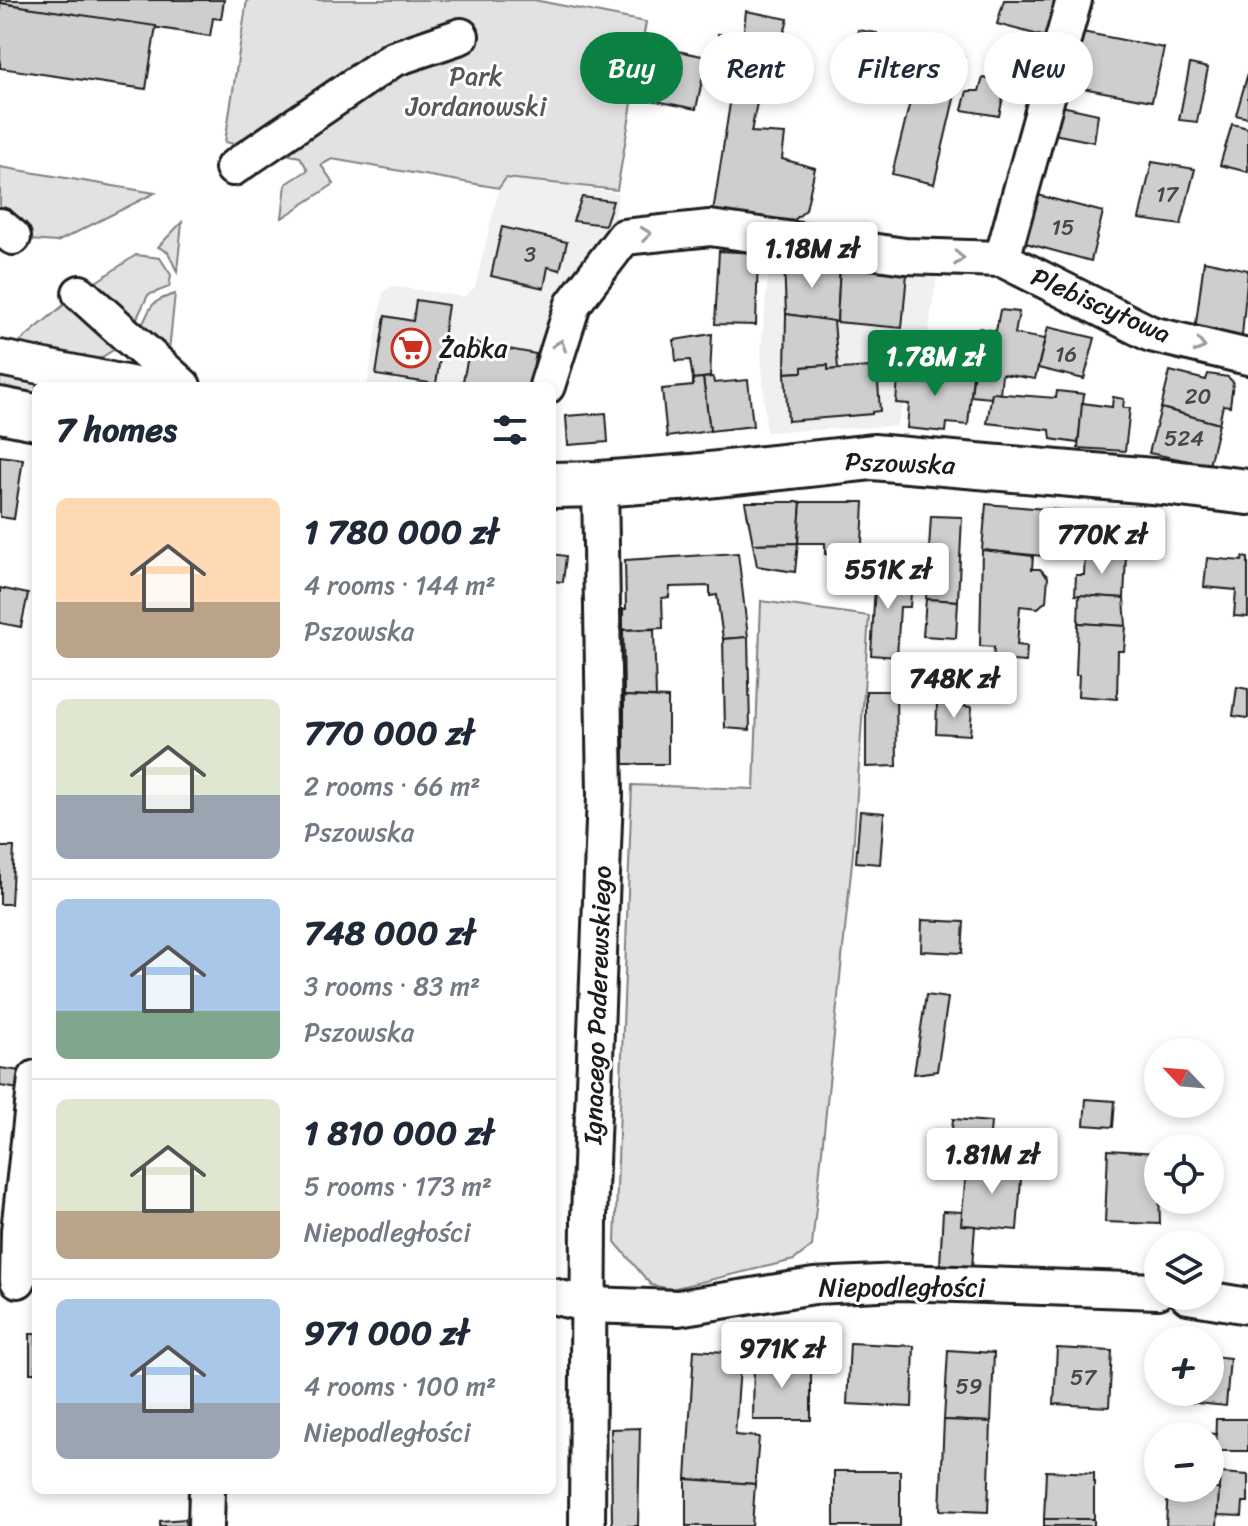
<!DOCTYPE html>
<html lang="en">
<head>
<meta charset="utf-8">
<style>
	body { margin:0; font-family:Sriracha,sans-serif; background:#f6f6f7; color:#1f2937; height:100vh; display:flex; flex-direction:column; font-size:30px; white-space:nowrap }
	* { box-sizing:border-box; margin:0 }
	p { font-size:26px; color:#747a83 }
	.icon { flex:none; width:44px; height:44px; fill:none; stroke:currentColor; stroke-width:2; stroke-linecap:round; stroke-linejoin:round }
	.map { position:relative; flex:1; overflow:hidden }
	.side { position:absolute; left:32px; top:382px; width:524px; height:1112px; display:flex; flex-direction:column; background:#fff; border-radius:12px; box-shadow:0 4px 12px #0003 }
	.side>* { flex:none }
	.banner { position:absolute; left:580px; top:32px; width:548px; height:72px; display:flex; gap:16px }
	.needle { width:52px; rotate:296deg }
	.buttons { position:absolute; left:1144px; top:1038px; display:grid; gap:16px }
	.buttons a { display:grid; place-items:center; width:80px; height:80px; border-radius:50%; background:#fff; box-shadow:0 4px 12px #0003; font-size:40px }
	.price { position:absolute; translate:-50% -68px; padding:0 18px; border-radius:8px; background:#fff; color:#222; font-size:26px; line-height:52px; filter:drop-shadow(0 2px 4px #0008) }
	.price::after { content:''; position:absolute; left:50%; top:48px; width:24px; height:18px; margin-left:-12px; background:inherit; clip-path:polygon(0 0,100% 0,50% 100%) }
	.price.active { background:#0b8043; color:#fff }
	ul { padding:0; list-style:none }
	li { display:flex; align-items:center; gap:24px; height:200px; padding:0 24px }
	li+li { border-top:2px solid #e0e1e3 }
	li span { display:grid; place-items:center; flex:none; width:224px; height:160px; border-radius:12px; color:#555 }
	li>.icon { margin-inline-start:auto }
	span .icon { width:96px; height:96px; fill:#fffc; stroke-width:1 }
	li b { font-size:34px }
	h2 { display:flex; justify-content:space-between; align-items:center; height:96px; padding:0 24px; font-size:34px }
	.chip { padding:0 28px; border-radius:36px; background:#fff; box-shadow:0 4px 12px #0003; font-size:28px; line-height:72px }
	.chip.active { background:#0b8043; color:#fff }
	.map>svg:first-child { display:block }
	.built { fill:#f0f0f0 }
	.green { fill:#e2e2e2; stroke:#7f7f7f; stroke-width:2 }
	.building { fill:#cecece; stroke:#1c1c1c; stroke-width:2 }
	.lines { fill:none; stroke-linecap:round; stroke-linejoin:round }
	.minor-casing { stroke:#1c1c1c; stroke-width:40 }
	.major-casing { stroke:#1c1c1c; stroke-width:50 }
	.minor { stroke:#fff; stroke-width:34 }
	.major { stroke:#fff; stroke-width:44 }
	.oneway { stroke:#999 }
	.labels { text-anchor:middle; stroke-width:6; stroke-linejoin:round; paint-order:stroke }
	.number-label { font-size:22px; fill:#484848 }
	.park-label { font-size:26px; fill:#575757; stroke:#fff }
	.street-label { font-size:26px; fill:#1c1c1c; stroke:#fff }
	.poi-label { font-size:26px; fill:#1c1c1c; stroke:#fff; text-anchor:start }
</style>
</head>
<body>
<div class="map">
<svg width="1248" height="1526" viewBox="0 0 1248 1526">
	<rect width="100%" height="100%" fill="#fff"/>
	<filter id="ink" filterUnits="userSpaceOnUse"><feTurbulence type="fractalNoise" baseFrequency=".0125" numOctaves="2"/><feDisplacementMap in="SourceGraphic" scale="16" xChannelSelector="R" yChannelSelector="G"/><feConvolveMatrix kernelMatrix="1 2 1 2 8 2 1 2 1" color-interpolation-filters="sRGB"/></filter>
	<g filter="url(#ink)">
		<g class="built">
			<path d="M505,178l113,15 -3,24 -37,53 -38,116h-173l16,-94 9,-6 72,11 11,-10 24,-99z"/>
			<path d="M771,248l167,21 -10,66 -32,91 -130,6 -5,-84z"/>
		</g>
		<g class="green">
			<path d="M247,0h287l112,22 -29,168 -111,-12 -7,10 -167,-29 -11,6 13,19 -52,34 4,-34 22,-14 -8,-13 -75,-15z"/>
			<path d="M0,167l155,26 -98,49 -28,-2 -29,-25z"/>
			<path d="M182,222l-5,50 -9,-20 -10,-5z"/>
			<path d="M136,255l24,3 11,17 -2,12 -21,8 -11,23 -9,7 -41,-37z"/>
			<path d="M175,294l-7,66 -31,-27c17,-23 5,-29 38,-39z"/>
			<path d="M71,299l49,42 -5,8 -29,18 -74,-19z"/>
			<path d="M0,366l97,20h-61v8l-36,-7z"/>
			<path d="M761,601l108,15 -16,237 -41,393 -18,14 -123,29 -20,-4 -36,-43 17,-457 122,4z"/>
		</g>
		<g class="building">
			<path d="M0,0h224l-3,19 -8,-1 -3,18 -210,-33z"/>
			<path d="M1004,0h53l-11,37 -49,-13z"/>
			<path d="M0,3l156,23 -10,63 -146,-21z"/>
			<path d="M746,11l42,8 -10,37 -11,-2 -16,78 34,2 -3,25 33,9 -9,42 -13,11 -80,-9 21,-134 -19,-2 3,-42 25,4z"/>
			<path d="M858,30l19,3 -8,48 -19,-3z"/>
			<path d="M1077,31l87,17 -12,53 -91,-17z"/>
			<path d="M648,45l59,12 -11,52 -60,-12z"/>
			<path d="M923,50l41,6 -30,128 -42,-10z"/>
			<path d="M1190,64l18,4 -11,54 -18,-2z"/>
			<path d="M1248,73v45l-12,-3z"/>
			<path d="M983,78l23,5 -7,33 -37,-6 5,-19h12z"/>
			<path d="M1057,105l41,9 -4,28 -46,-9z"/>
			<path d="M1232,124l16,4v44l-28,-7z"/>
			<path d="M1152,162l43,7 -14,56 -42,-6z"/>
			<path d="M1034,194l69,18 -12,49 -69,-19z"/>
			<path d="M582,197l31,4 -8,24 -32,-4z"/>
			<path d="M502,227l65,15 -7,28 -12,-3 -4,21 -53,-12z"/>
			<path d="M719,251l39,2 -2,72 -41,-1z"/>
			<path d="M784,261l56,5 -3,56 -51,-8z"/>
			<path d="M1204,261l44,9 -6,66 -47,-5z"/>
			<path d="M840,266l67,7 -5,55 -65,-6z"/>
			<path d="M416,300l32,5 -12,79 -60,-9 9,-59 28,5z"/>
			<path d="M1000,310l19,2 -4,22 30,5 -10,40 -33,-5 -2,20 -8,-1 -1,5 -20,-2 3,-26 17,3 2,-14 -16,-3 1,-28 18,3z"/>
			<path d="M786,314l48,7 4,48 -10,1v-5l-26,2v5l-17,1z"/>
			<path d="M1048,327l47,11 -11,41 -46,-11z"/>
			<path d="M712,334l-2,43 -17,2 -3,-19 -14,1 -2,-21z"/>
			<path d="M471,342l65,12 -7,32h-67z"/>
			<path d="M828,365v5l41,-3v3l8,-1 3,42 -8,1v2l-84,7 -3,-48 17,-1v-5z"/>
			<path d="M899,366l74,8 -5,51 -21,-2 -1,9 -39,-4 2,-24 -13,-1z"/>
			<path d="M1170,371l36,9 2,-6 20,3 5,5 -3,24 -7,-1 -4,19 -58,-16z"/>
			<path d="M713,377l1,6 34,-3 5,46 -43,5 -7,-53z"/>
			<path d="M703,378l7,53 -43,6 -5,-48 31,-3v-7z"/>
			<path d="M1057,391l27,3 -6,49 -27,-4 -1,-9 -63,-7 5,-30 64,5z"/>
			<path d="M1113,397l11,2 -1,9h7l-5,43 -47,-3 4,-45 30,4z"/>
			<path d="M1161,408l58,16 -10,41 -60,-12z"/>
			<path d="M606,413l2,29 -40,3 -2,-29z"/>
			<path d="M0,456l23,3 -9,60 -14,-2z"/>
			<path d="M745,502h56l-3,41 -45,1z"/>
			<path d="M801,502h63l-4,81 -22,-3v-25l-13,-1v-11h-27z"/>
			<path d="M986,504l82,7 -5,47 -81,-8z"/>
			<path d="M931,516l31,1 -4,84 -32,-2z"/>
			<path d="M798,543l-3,29 -38,-6 -4,-22z"/>
			<path d="M982,550l51,6 -1,13h8l8,8 -2,24 -8,7 -18,-2 -3,39 10,1 -1,16 -33,-2 1,-13 -14,-1z"/>
			<path d="M738,553l10,84 -25,2 -6,-44 -7,1v-10l-40,1 -1,10 -7,1 1,30 -40,2v-21h3l-1,-49z"/>
			<path d="M1085,553l41,2 -2,43 -49,-3 1,-20h8z"/>
			<path d="M552,554l14,2 -3,26 -11,-1z"/>
			<path d="M1243,557l5,1v59l-14,-1 2,-26 -32,-3 3,-29 35,3z"/>
			<path d="M876,568l27,1 -2,23 10,1 -1,14h-10l-3,50 -26,-2z"/>
			<path d="M0,588l28,6 -7,33 -21,-4z"/>
			<path d="M1079,595l45,3 2,28 -48,-3z"/>
			<path d="M926,599l32,2 -2,37 -33,-2z"/>
			<path d="M1078,623l48,3 -2,25h-6l-1,48 -39,-3 1,-21h-3z"/>
			<path d="M654,629l2,68 -32,-1 -1,-66z"/>
			<path d="M748,637l2,93 -25,-2 -2,-89z"/>
			<path d="M962,667l14,2 -3,27 -14,-1z"/>
			<path d="M1237,687l11,2v29l-15,-2z"/>
			<path d="M866,691h30l1,75 -31,1z"/>
			<path d="M624,696l44,2v66h-44z"/>
			<path d="M937,704l35,3 -2,28 -34,-2z"/>
			<path d="M860,811l24,2 -4,51 -24,-2z"/>
			<path d="M0,847h14l-3,57h-11z"/>
			<path d="M922,920l42,2 -2,31 -41,-2z"/>
			<path d="M926,995l22,3 -11,73 -23,3z"/>
			<path d="M0,1068l21,3 -2,18 -19,-3z"/>
			<path d="M1086,1099l29,2 -2,26 -29,-2z"/>
			<path d="M953,1119l38,3 -3,34 -38,-4z"/>
			<path d="M1108,1150l50,3 2,71 -55,-2z"/>
			<path d="M967,1162l55,5 -5,63 -56,-5z"/>
			<path d="M943,1211l19,1 -1,13 14,1 -3,41 -32,-2z"/>
			<rect x="30" y="1334" width="6" height="39"/>
			<path d="M850,1343l64,3 -2,61 -65,-3z"/>
			<path d="M1057,1348l55,3 -3,56 -55,-3z"/>
			<path d="M694,1350l47,3 -6,82 24,2 -4,47 -69,-5z"/>
			<path d="M948,1350l46,3 -3,69 -47,-2z"/>
			<path d="M1210,1356l20,2 -4,48 -59,-6 1,-8h42z"/>
			<path d="M754,1359l57,1v60h-58z"/>
			<path d="M1216,1419h32v32h-33z"/>
			<path d="M944,1420l47,2 -3,90 -48,-2z"/>
			<path d="M640,1428l-2,98h-26l-1,-97z"/>
			<path d="M1192,1433l25,1 -2,17 -5,-1v-14h-18z"/>
			<rect x="834" y="1471" width="66" height="55"/>
			<path d="M1046,1471l48,2v46h-50z"/>
			<path d="M1220,1473l28,2v27h-5l-1,14 -25,-1z"/>
			<path d="M686,1479l69,5 -3,42h-66z"/>
			<path d="M1168,1488l51,1 -2,37h-51z"/>
			<path d="M185,1519l1,7h-26v-5z"/>
			<rect x="1044" y="1519" width="50" height="7"/>
		</g>
		<g class="lines">
			<g class="minor-casing">
				<g id="minor">
					<path d="M233,168l160,-109 68,-23"/>
					<path d="M0,226l13,11"/>
					<path d="M1002,259l72,-259"/>
					<path d="M80,293l103,93"/>
					<path d="M0,358l140,28"/>
					<path d="M547,386l26,-82 51,-67 86,-9 195,28 97,3 149,75 97,23"/>
					<path d="M18,1280l1,-49 17,-153"/>
					<path d="M552,1296l37,9 89,3 136,-22 86,-4 258,9"/>
					<path d="M1188,1296l60,10"/>
					<path d="M206,1526l1,-36"/>
					<path d="M587,1526l2,-309 16,-422 -5,-311"/>
				</g>
			</g>
			<g class="major-casing">
				<g id="major">
					<path d="M0,410l36,7"/>
					<path d="M552,485l48,-1 90,-7 183,-20 291,25 84,10"/>
				</g>
			</g>
			<use href="#minor" class="minor"/>
			<use href="#major" class="major"/>
		</g>
		<defs><path id="oneway-chevron" d="M-2-3.5L2.5 0L-2 3.5" fill="none" stroke-width="1.6" stroke-linecap="round" stroke-linejoin="round" transform="scale(2)"/></defs>
		<g class="oneway">
			<use href="#oneway-chevron" transform="translate(646 234) rotate(-6)"/>
			<use href="#oneway-chevron" transform="translate(959 258) rotate(2)"/>
			<use href="#oneway-chevron" transform="translate(560 345) rotate(-72)"/>
			<use href="#oneway-chevron" transform="translate(1200 346) rotate(14)"/>
		</g>
	</g>
	<defs>
		<g id="supermarket-ring" transform="scale(2)"><circle r="9.5" fill="#fff" stroke="#c8321e" stroke-width="1.5"/><path d="M-6-5.5h2.5l.6 2H6L4.5 2H-2.5L-4.4-4H-6ZM-1.5 3.2a1.3 1.3 0 1 0 .1 0ZM3 3.2a1.3 1.3 0 1 0 .1 0Z" fill="#c8321e"/></g>
	</defs>
	<g fill-rule="evenodd">
		<use href="#supermarket-ring" x="411" y="348"/>
	</g>
	<g class="labels">
		<g class="number-label">
			<text x="1167" y="202">17</text>
			<text x="1063" y="235">15</text>
			<text x="530" y="262">3</text>
			<text x="1066" y="362">16</text>
			<text x="1198" y="404">20</text>
			<text x="1184" y="446">524</text>
			<text x="1083" y="1385">57</text>
			<text x="969" y="1394">59</text>
		</g>
		<g class="park-label">
			<text x="476" y="85">Park<tspan x="476" dy="30">Jordanowski</tspan></text>
		</g>
		<g class="street-label">
			<text transform="translate(1101 305) rotate(24)" y="9">Plebiscytowa</text>
			<text transform="translate(900 463) rotate(2)" y="9">Pszowska</text>
			<text transform="translate(597 1005) rotate(-88)" y="9">Ignacego Paderewskiego</text>
			<text x="902" y="1296">Niepodległości</text>
		</g>
		<g class="poi-label">
			<text x="439" y="357">Żabka</text>
		</g>
	</g>
</svg>
<div class="buttons">
<a><svg class="needle" viewBox="-14 -14 28 28"><path d="M0-13l5 13h-10z" fill="#e53935"/><path d="M0 13l5-13h-10z" fill="#747a83"/></svg></a>
<a><svg class="icon" aria-label="locate" viewBox="0 0 24 24"><circle cx="12" cy="12" r="6"/><path d="M12 2v4M12 18v4M2 12h4M18 12h4"/></svg></a>
<a><svg class="icon" aria-label="layers" viewBox="0 0 24 24"><path d="M12 4l9 5-9 5-9-5zM3 14l9 5 9-5"/></svg></a>
<a>+</a>
<a>−</a>
</div>
<b class="price" style="left:812px;top:290px">1.18M zł</b>
<b class="price active" style="left:935px;top:398px">1.78M zł</b>
<b class="price" style="left:1102px;top:576px">770K zł</b>
<b class="price" style="left:888px;top:611px">551K zł</b>
<b class="price" style="left:954px;top:720px">748K zł</b>
<b class="price" style="left:992px;top:1196px">1.81M zł</b>
<b class="price" style="left:782px;top:1390px">971K zł</b>
<div class="banner">
<a class="chip active">Buy</a>
<a class="chip">Rent</a>
<a class="chip">Filters</a>
<a class="chip">New</a>
</div>
<section class="side">
<h2>7 homes<svg class="icon" aria-label="filters" viewBox="0 0 24 24"><path d="M4 7h16M4 17h16"/><circle cx="9" cy="7" r="2"/><circle cx="15" cy="17" r="2"/></svg></h2>
<ul>
<li><span style="background:linear-gradient(#ffd9b3 65%,#b9a48a 0)"><svg class="icon" aria-label="home" viewBox="0 0 24 24"><path d="M3 11l9-7 9 7M6 9v11h12V9"/></svg></span><div><b>1 780 000 zł</b><p>4 rooms · 144 m²</p><p>Pszowska</p></div></li>
<li><span style="background:linear-gradient(#dfe7d0 60%,#9aa5b1 0)"><svg class="icon" aria-label="home" viewBox="0 0 24 24"><path d="M3 11l9-7 9 7M6 9v11h12V9"/></svg></span><div><b>770 000 zł</b><p>2 rooms · 66 m²</p><p>Pszowska</p></div></li>
<li><span style="background:linear-gradient(#a9c7e8 70%,#7fa58c 0)"><svg class="icon" aria-label="home" viewBox="0 0 24 24"><path d="M3 11l9-7 9 7M6 9v11h12V9"/></svg></span><div><b>748 000 zł</b><p>3 rooms · 83 m²</p><p>Pszowska</p></div></li>
<li><span style="background:linear-gradient(#dfe7d0 70%,#b9a48a 0)"><svg class="icon" aria-label="home" viewBox="0 0 24 24"><path d="M3 11l9-7 9 7M6 9v11h12V9"/></svg></span><div><b>1 810 000 zł</b><p>5 rooms · 173 m²</p><p>Niepodległości</p></div></li>
<li><span style="background:linear-gradient(#a9c7e8 65%,#9aa5b1 0)"><svg class="icon" aria-label="home" viewBox="0 0 24 24"><path d="M3 11l9-7 9 7M6 9v11h12V9"/></svg></span><div><b>971 000 zł</b><p>4 rooms · 100 m²</p><p>Niepodległości</p></div></li>
</ul>
</section>
</div>
</body>
</html>
